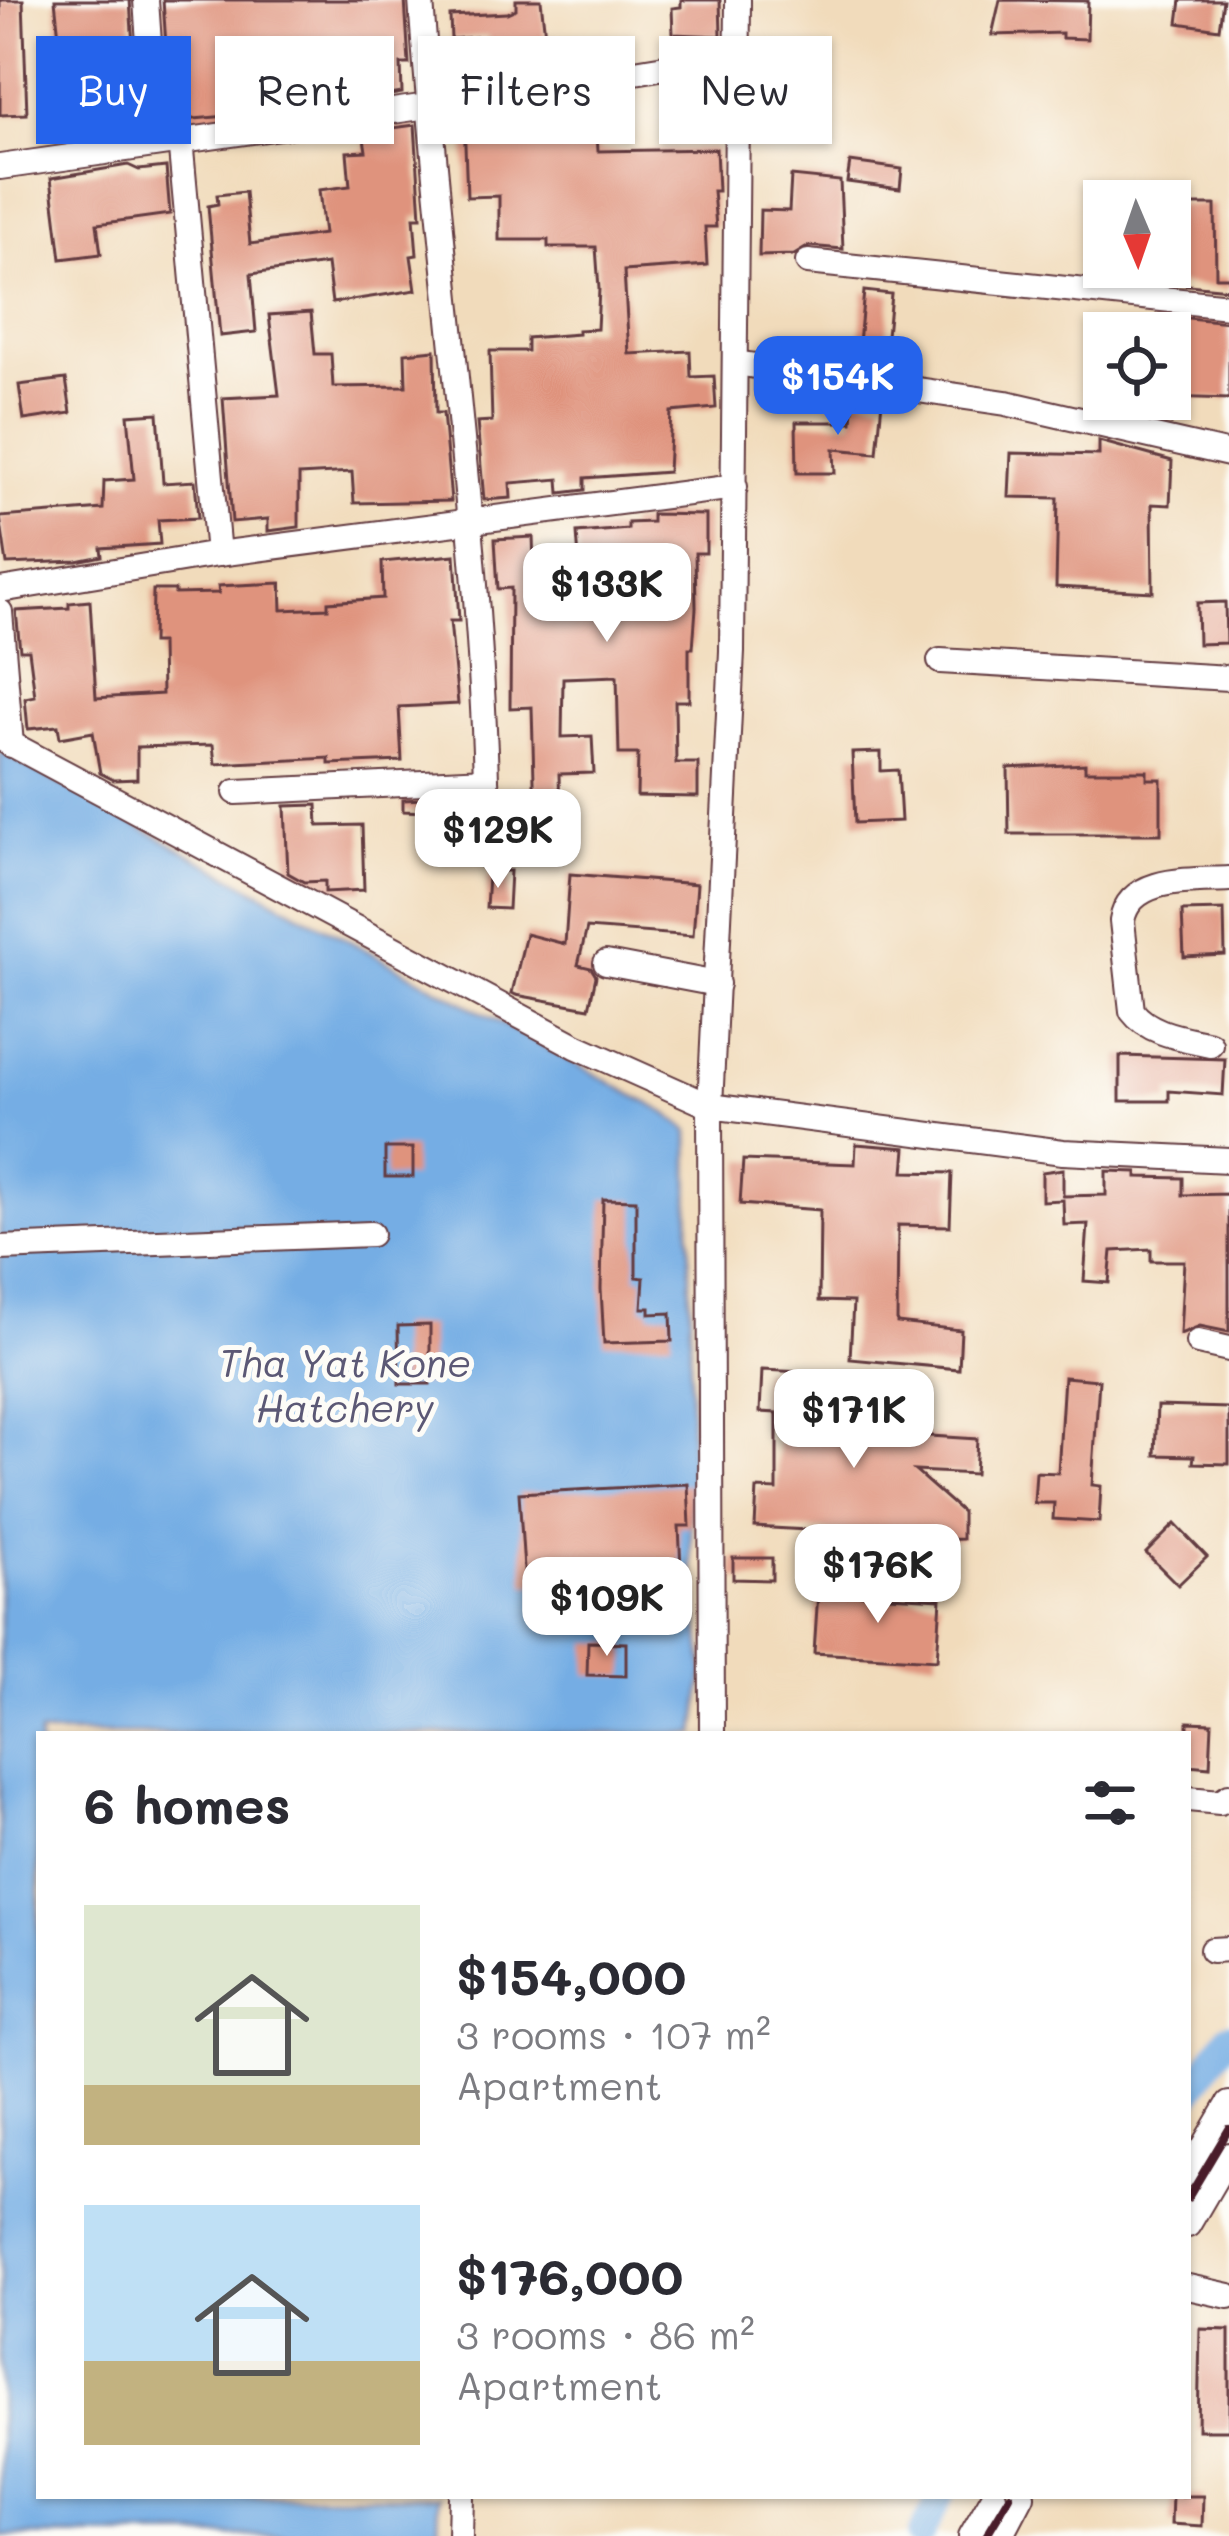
<!DOCTYPE html>
<html lang="en">
<head>
<meta charset="utf-8">
<style>
	body { margin:0; font-family:Mali,sans-serif; background:#f2f2f3; color:#2b2b33; height:100vh; display:flex; flex-direction:column; font-size:45px; white-space:nowrap }
	* { box-sizing:border-box; margin:0 }
	p { font-size:39px; color:#7c7c81 }
	.icon { flex:none; width:66px; height:66px; fill:none; stroke:currentColor; stroke-width:2; stroke-linecap:round; stroke-linejoin:round }
	.map { position:relative; flex:1; overflow:hidden }
	.side { position:absolute; left:36px; top:1731px; width:1155px; height:768px; display:flex; flex-direction:column; background:#fff; border-radius:0px; box-shadow:0 3px 9px #0004 }
	.side>* { flex:none }
	.banner { position:absolute; left:36px; top:36px; width:1158px; height:108px; display:flex; gap:24px }
	.needle { width:78px; rotate:178deg }
	.controls { position:absolute; left:1083px; top:180px; display:grid; gap:24px }
	.controls a { display:grid; place-items:center; width:108px; height:108px; border-radius:0px; background:#fff; box-shadow:0 3px 9px #0004; font-size:60px }
	.price { position:absolute; translate:-50% -102px; padding:0 27px; border-radius:24px; background:#fff; color:#222; font-size:39px; line-height:78px; filter:drop-shadow(0 3px 6px #0008) }
	.price::after { content:''; position:absolute; left:50%; top:72px; width:36px; height:27px; margin-left:-18px; background:inherit; clip-path:polygon(0 0,100% 0,50% 100%) }
	.price.active { background:#2563eb; color:#fff }
	ul { padding:0; list-style:none }
	li { display:flex; align-items:center; gap:36px; height:300px; padding:0 48px }
	li span { display:grid; place-items:center; flex:none; width:336px; height:240px; border-radius:0px; color:#555 }
	li>.icon { margin-inline-start:auto }
	span .icon { width:144px; height:144px; fill:#fffc; stroke-width:1 }
	li b { font-size:51px }
	h2 { display:flex; justify-content:space-between; align-items:center; height:144px; padding:0 48px; font-size:51px }
	.pill { padding:0 42px; border-radius:0px; background:#fff; box-shadow:0 3px 9px #0004; font-size:42px; line-height:108px }
	.pill.active { background:#2563eb; color:#fff }
	.map>svg:first-child { display:block }
	.water { fill:#75ade4; stroke:#606688; stroke-width:3 }
	.lines { fill:none; stroke-linecap:round; stroke-linejoin:round }
	.canal { stroke:#75ade4; stroke-width:27 }
	.building { fill:#df937d }
	.minor-casing { stroke:#633b41; stroke-width:28 }
	.minor { stroke:#fff; stroke-width:24 }
	.rail { stroke:#4a1f2b; stroke-width:8 }
	.labels { text-anchor:middle; stroke-width:10; stroke-linejoin:round; paint-order:stroke }
	.water-label { font-size:39px; font-style:italic; fill:#5b5875; stroke:#fdfcf7 }
</style>
</head>
<body>
<div class="map">
<svg width="1229" height="2536" viewBox="0 0 1229 2536">
	<rect width="100%" height="100%" fill="#fdfcf7"/>
	<filter id="ink" filterUnits="userSpaceOnUse"><feTurbulence type="fractalNoise" baseFrequency=".00833" numOctaves="2"/><feDisplacementMap in="SourceGraphic" scale="24" xChannelSelector="R" yChannelSelector="G"/><feConvolveMatrix kernelMatrix="1 2 1 2 8 2 1 2 1" color-interpolation-filters="sRGB"/></filter>
	<filter id="wash" filterUnits="userSpaceOnUse"><feTurbulence type="fractalNoise" baseFrequency=".004" numOctaves="4" result="noise"/><feDisplacementMap in="SourceGraphic" scale="48" xChannelSelector="R" yChannelSelector="G"/><feGaussianBlur stdDeviation="2.7" result="paint"/><feColorMatrix in="noise" values="0 0 0 0 0 0 0 0 0 0 0 0 0 0 0 0 0 1.4 0 .05"/><feComposite in="paint" operator="in"/></filter>
	<g filter="url(#wash)">
		<rect width="100%" height="100%" fill="#f1dbbb"/>
		<path class="water" d="M0,751l668,363 21,17 2,423 13,116 -8,64h-657v762h400l-1,40h-438z"/>
		<g class="lines">
			<g class="canal">
				<path d="M1188,2095l41,-60"/>
				<path d="M920,2536l21,-40"/>
			</g>
		</g>
		<g id="blocks">
			<g class="building">
				<path d="M0,0h23l4,114 -27,1z"/>
				<path d="M55,0h75l8,126h-4v5l-26,3 -2,-18 -38,4z"/>
				<path d="M163,0h242l4,64h-8l1,29 -18,3 -3,-17 -39,2v6l-34,3 1,11 -49,4 1,8 -90,8z"/>
				<path d="M516,0h25l5,44 -19,1v13l-38,2 -1,-24 -37,3 -1,-23 57,-3 9,-4z"/>
				<path d="M681,0h39l1,36 -48,-2 -1,-26 9,-1z"/>
				<path d="M1000,0l88,1 -1,38 -25,-1v-5l-70,2z"/>
				<path d="M1181,0h42l-4,29 -41,-6z"/>
				<path d="M595,98l3,53 118,-2 2,42h-5l3,36h-11l2,38 -83,6 5,83 61,-3 1,26 23,-1 2,32 -45,4 -3,60 -83,6v12l-25,3 -1,-14 -49,4 1,15 -27,2 -7,-78 15,-1 -2,-70h37v-13l51,-4v-4l19,-1 2,-40 -3,-42h-48v-7h-49v-44l-32,1 -3,-78 75,-2 -1,-12z"/>
				<path d="M415,125l6,92h-7l3,38 -6,1 5,34 -84,13 -5,-39 -76,10 5,58 -36,4 -12,-130 10,-2 -1,-9 28,-3 5,52 74,-10 -5,-44 31,-4 -3,-34 19,-1 -3,-19z"/>
				<path d="M850,162l52,7 -2,20 -53,-7z"/>
				<path d="M128,165l11,5 27,-3 4,47 -73,10 4,30 -40,5 -10,-81z"/>
				<path d="M791,176l49,5 3,68 -34,-3 -15,9 -35,1 1,-46 29,1z"/>
				<path d="M1173,205h42l1,72h13v12l-71,-7v-15h12z"/>
				<path d="M864,291l27,3 -5,52 -27,-3z"/>
				<path d="M311,312l4,42h16l2,33 73,-1 -1,-33 30,-3 1,63h7l8,88 -97,2 -2,-31 -53,3v52l-31,4v-12l-36,3 -9,-124 56,-3 -10,-80z"/>
				<path d="M1157,315l72,7v77l-59,-2v-64h-13z"/>
				<path d="M66,379l5,34 -47,7 -5,-35z"/>
				<path d="M854,397l28,4 -5,52 -43,-4 1,24h-38l-1,-51h56z"/>
				<path d="M1102,399h70l-1,25 -70,-16z"/>
				<path d="M158,413l5,70 32,-2 3,37 -40,2 2,24 -59,4 1,8 -25,5 -70,3 -7,-47 103,-8 1,-28 30,-2 -6,-64z"/>
				<path d="M1099,441l73,20 -2,44 -18,-1 1,88 -97,-5 2,-89 -49,-1 2,-44 88,2z"/>
				<path d="M652,514l54,1v38h-11l1,55 -3,40h-4v53h-14l1,62h22v34l-61,-1 1,-42h-19l-2,-78 -54,2 -1,59 30,-1 2,37 -35,1 1,41 -25,1 -3,-109 -22,1 1,-120 -13,1 -3,-50 38,-2 1,26 45,-4 -2,-26 51,-4v-6l24,-1z"/>
				<path d="M455,555l4,66h-9l8,83 -59,3 3,54 -73,3v-6l-114,6 -2,-19 -76,2v32l-23,1 -14,-7 -7,-41 -33,6 -2,-12 -30,3 -3,-31 10,-2 -6,-46h-9l-4,-39 53,-3v-5l21,-2 6,97 66,-4 -1,-51h-9l1,-53h22v4l44,-1 -1,-7 63,-3 1,27 46,-2v-6l55,-4 -1,-36z"/>
				<path d="M1225,602l1,41 -28,1 -1,-41z"/>
				<path d="M881,752v19l17,-1 3,51 -46,2 -3,-70z"/>
				<path d="M1085,764v7h62v8h14v55h-152l-1,-66z"/>
				<path d="M469,797l-2,61 -40,-4 4,-37 -4,-5 -24,-1v-11z"/>
				<path d="M317,805l1,21 44,-1 2,65 -39,2v-11l-21,1 -16,-9 -3,-67z"/>
				<path d="M503,871h7l-2,38 -22,-1 2,-32z"/>
				<path d="M570,874l127,10 -4,52 -106,-8 -9,37 13,3 5,8 -7,32 -73,-13 -4,-2 14,-59 39,10z"/>
				<path d="M1224,910l1,45 -41,2 -2,-46z"/>
				<path d="M1120,1056l105,3 -2,36 -54,-4v10h-49z"/>
				<path d="M856,1144l50,4 -2,24 48,1 -2,53 -52,-1 -1,98 64,7 -2,39 -109,-10 3,-57 -34,-1 1,-91 -80,-6 3,-44 112,4z"/>
				<rect x="385" y="1148" width="28" height="29"/>
				<path d="M1063,1169v27l43,-1v-24l31,1v5l46,1v17l46,-1v138l-29,-6 -20,8 4,-73h-33v-12l-39,2 -3,32 -25,-2 4,-57 -24,1 -1,-25 -21,1v-29z"/>
				<path d="M603,1199l33,1v77l8,1 -2,30h8v6l21,-1 1,28 -68,2 -3,-54z"/>
				<path d="M430,1325v59h-31l-1,-58z"/>
				<path d="M762,1370l61,3 -2,50 62,5v5l94,6 -2,35 -60,-3 47,41v27l-50,2v-5l-157,-9 2,-38 20,1v-77l-17,-1z"/>
				<path d="M1064,1377l35,3 -7,105 9,1 -2,36 -46,-3 1,-16h-20l2,-31 22,1z"/>
				<path d="M1157,1406l72,2v56l-36,-1 1,-7 -39,-1z"/>
				<path d="M688,1484l2,42h-11l3,66 -27,1 -1,-14 -129,6 -6,-92z"/>
				<path d="M1175,1524l32,33 -29,28 -32,-32z"/>
				<path d="M733,1558h39v22l-39,-1z"/>
				<path d="M818,1592l123,7 -4,61 -123,-7z"/>
				<path d="M588,1642l38,1v33l-39,-1z"/>
				<path d="M1188,1722l24,1 -2,44 -22,-2z"/>
				<path d="M1200,2329l29,1v100h-31z"/>
				<path d="M1172,2496h31l-1,30 -31,-2z"/>
			</g>
		</g>
	</g>
	<g filter="url(#ink)">
		<use href="#blocks" fill-opacity="0" stroke="#633b41" stroke-width="3"/>
		<g class="lines">
			<g class="minor-casing">
				<g id="minor">
					<path d="M146,0l10,144"/>
					<path d="M180,139l38,415"/>
					<path d="M0,167l428,-61 310,-51"/>
					<path d="M808,262l421,44"/>
					<path d="M735,363l271,40 223,51"/>
					<path d="M0,590l218,-36 517,-67"/>
					<path d="M0,612l11,133"/>
					<path d="M940,661l289,17"/>
					<path d="M0,738l576,308 134,60 353,46 166,8"/>
					<path d="M486,780l5,80"/>
					<path d="M236,792l250,-12c-8,-261 -47,-519 -65,-780"/>
					<path d="M606,963l111,21"/>
					<path d="M1210,1044c-26,-6 -61,-10 -78,-33l-10,-90c7,-46 72,-40 107,-42"/>
					<path d="M0,1248l371,-14"/>
					<path d="M1198,1342l31,7"/>
					<path d="M712,1734l-2,-628 22,-455 6,-651"/>
					<path d="M1188,1799l32,3 9,-6"/>
					<path d="M1212,1950l17,-1"/>
					<path d="M1188,2174l41,-70"/>
					<path d="M1188,2225l41,-70"/>
					<path d="M1188,2287l41,9"/>
					<path d="M460,2536l1,-40"/>
					<path d="M971,2536l23,-40"/>
					<path d="M1001,2536l21,-40"/>
				</g>
			</g>
			<use href="#minor" class="minor"/>
			<g class="rail">
				<path d="M1188,2198l41,-69"/>
				<path d="M986,2536l24,-40"/>
			</g>
		</g>
	</g>
	<g class="labels">
		<g class="water-label">
			<text x="345" y="1377">Tha Yat Kone<tspan x="345" dy="45">Hatchery</tspan></text>
		</g>
	</g>
</svg>
<div class="controls">
<a><svg class="needle" viewBox="-14 -14 28 28"><path d="M0-13l5 13h-10z" fill="#e53935"/><path d="M0 13l5-13h-10z" fill="#7c7c81"/></svg></a>
<a><svg class="icon" aria-label="locate" viewBox="0 0 24 24"><circle cx="12" cy="12" r="6"/><path d="M12 2v4M12 18v4M2 12h4M18 12h4"/></svg></a>
</div>
<b class="price active" style="left:838px;top:438px">$154K</b>
<b class="price" style="left:607px;top:645px">$133K</b>
<b class="price" style="left:498px;top:891px">$129K</b>
<b class="price" style="left:854px;top:1471px">$171K</b>
<b class="price" style="left:878px;top:1626px">$176K</b>
<b class="price" style="left:607px;top:1659px">$109K</b>
<div class="banner">
<a class="pill active">Buy</a>
<a class="pill">Rent</a>
<a class="pill">Filters</a>
<a class="pill">New</a>
</div>
<section class="side">
<h2>6 homes<svg class="icon" aria-label="filters" viewBox="0 0 24 24"><path d="M4 7h16M4 17h16"/><circle cx="9" cy="7" r="2"/><circle cx="15" cy="17" r="2"/></svg></h2>
<ul>
<li><span style="background:linear-gradient(#dfe7d0 75%,#c2b280 0)"><svg class="icon" aria-label="home" viewBox="0 0 24 24"><path d="M3 11l9-7 9 7M6 9v11h12V9"/></svg></span><div><b>$154,000</b><p>3 rooms · 107 m²</p><p>Apartment</p></div></li>
<li><span style="background:linear-gradient(#bfe0f5 65%,#c2b280 0)"><svg class="icon" aria-label="home" viewBox="0 0 24 24"><path d="M3 11l9-7 9 7M6 9v11h12V9"/></svg></span><div><b>$176,000</b><p>3 rooms · 86 m²</p><p>Apartment</p></div></li>
</ul>
</section>
</div>
</body>
</html>
